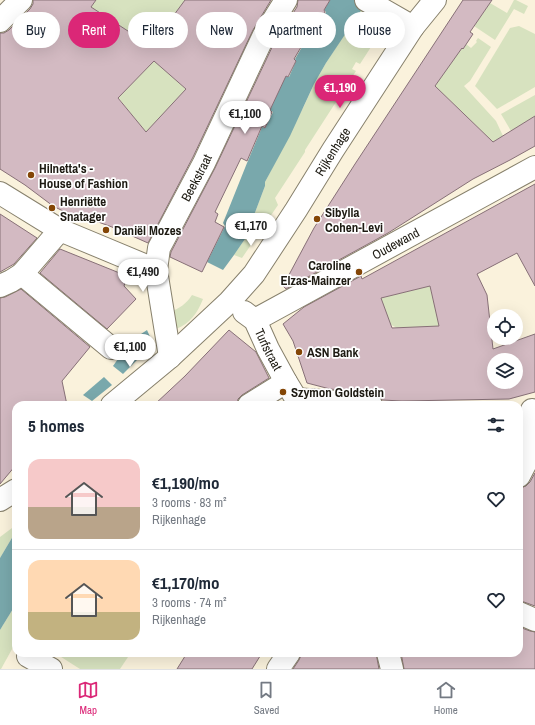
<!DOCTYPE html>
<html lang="en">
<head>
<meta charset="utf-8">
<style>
	body { margin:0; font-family:"Archivo Narrow",sans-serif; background:#f2f2f3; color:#1f2937; height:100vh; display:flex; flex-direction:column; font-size:15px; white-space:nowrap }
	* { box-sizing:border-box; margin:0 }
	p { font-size:13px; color:#747a83 }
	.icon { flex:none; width:22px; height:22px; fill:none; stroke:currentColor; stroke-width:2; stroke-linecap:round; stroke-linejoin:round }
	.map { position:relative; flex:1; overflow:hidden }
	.sheet { position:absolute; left:12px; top:401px; width:511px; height:256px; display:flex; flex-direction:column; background:#fff; border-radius:12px; box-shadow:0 4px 16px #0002 }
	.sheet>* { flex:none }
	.hud { position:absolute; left:12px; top:12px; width:511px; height:36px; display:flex; gap:8px }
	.controls { position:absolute; left:487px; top:309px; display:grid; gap:8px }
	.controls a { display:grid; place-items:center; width:36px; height:36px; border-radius:50%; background:#fff; box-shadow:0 4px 16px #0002; font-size:20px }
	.price { position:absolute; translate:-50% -34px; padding:0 9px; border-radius:14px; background:#fff; color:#222; font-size:13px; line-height:26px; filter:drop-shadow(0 1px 2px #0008) }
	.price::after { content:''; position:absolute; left:50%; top:24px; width:12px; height:9px; margin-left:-6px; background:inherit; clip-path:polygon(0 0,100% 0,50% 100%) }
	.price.selected { background:#db2777; color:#fff }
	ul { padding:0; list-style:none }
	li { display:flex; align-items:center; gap:12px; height:100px; padding:0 16px }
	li+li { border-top:1px solid #e0e1e3 }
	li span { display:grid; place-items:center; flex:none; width:112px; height:80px; border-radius:12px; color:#555 }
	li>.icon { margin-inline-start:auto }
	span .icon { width:48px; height:48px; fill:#fffc; stroke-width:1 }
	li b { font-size:17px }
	h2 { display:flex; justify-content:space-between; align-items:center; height:48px; padding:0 16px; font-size:17px }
	.chip { padding:0 14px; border-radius:18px; background:#fff; box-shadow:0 4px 16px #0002; font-size:14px; line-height:36px }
	.chip.selected { background:#db2777; color:#fff }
	.tabs { display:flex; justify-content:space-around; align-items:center; height:56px; border-top:1px solid #e0e1e3; background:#fff; font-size:11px; color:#747a83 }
	.tabs a { display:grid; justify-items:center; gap:2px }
	.tabs .selected { color:#db2777 }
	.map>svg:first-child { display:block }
	.green { fill:#d7e2bf }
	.water { fill:#79a8ac }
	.building { fill:#d3bac2; stroke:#877077; fill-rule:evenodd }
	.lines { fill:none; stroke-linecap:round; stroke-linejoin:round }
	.minor-casing { stroke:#87806c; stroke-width:24 }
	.minor { stroke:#fff; stroke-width:22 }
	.poi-dot { fill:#844606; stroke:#fff; stroke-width:1.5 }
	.labels { text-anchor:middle; stroke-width:3.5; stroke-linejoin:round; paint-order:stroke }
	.street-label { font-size:13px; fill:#1d1a12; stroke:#fff }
	.poi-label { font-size:13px; font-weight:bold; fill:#1d1a12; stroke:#fff; text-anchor:start }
</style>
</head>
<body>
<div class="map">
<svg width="535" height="669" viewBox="0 0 535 669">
	<rect width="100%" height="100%" fill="#faf2dc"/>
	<g class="green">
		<path d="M96,0h142l-71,72 21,19 -49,54 -3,-25 -18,-23 59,-85 -26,34 -60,-39z"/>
		<path d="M514,0h2l12,6 -4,8 -10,-5 -19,31 -21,-14 16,-23 17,10z"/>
		<path d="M364,4l25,15 -29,45 -4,-2 -4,7 4,2 -51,79v2l-30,46 3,7 -36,53 -8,-3 11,-16 20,-53v-4l39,-76 10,-22 12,-21z"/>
		<path d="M519,26l16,8v53l-38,22 -22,-23 35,-58z"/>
		<path d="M478,38l13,9 -21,34 -6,5 32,35 7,15 -10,6 -58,-56 26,-39 2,2 3,-5 5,4 6,-6 -1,-1z"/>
		<path d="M535,95v21l-24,15 -10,-17z"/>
		<path d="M430,286l2,9 18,-5 -8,37 -43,2 -15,-8 -3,-23z"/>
		<path d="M192,295l11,4c-5,13 -13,25 -27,30l-6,-17c10,-4 16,-8 22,-17z"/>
		<path d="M16,525v6l-16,27v-21z"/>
		<path d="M16,604v38l-15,27h-1v-39z"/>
		<path d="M59,653h63l6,4 -8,12h-40l-22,-14z"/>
	</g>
	<g class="water">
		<path d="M330,0h38l-42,63 -12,21 -24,52 -25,46v4l-20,53 -11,16 -11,15 -16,-8 18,-36 -2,-3 24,-60 15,-36 3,1 8,-16 -3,-2 15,-34 4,1 7,-16 -1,-2 18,-31 3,1 10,-17 -2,-2z"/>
		<path d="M147,330l8,18 -16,10 -16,16 -10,-8c11,-15 18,-26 34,-36z"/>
		<path d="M104,377l8,8 -20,16 -9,-6z"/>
		<path d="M16,531v73l-16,26v-72z"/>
	</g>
	<g class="building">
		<path d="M33,0h63l-5,7 60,39 34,-46h86l-18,30 -60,127 -45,86 -36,-16 -22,-8 -23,-6 -14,-7 -28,-21 -25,-16v-136h4l5,-3 21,-21 3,-5zM154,61l32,28 -40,43 -28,-34z"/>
		<path d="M298,0h32l-6,10 1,2 -9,17 -3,-2 -19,32 2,2 -8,16 -2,-1 -16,34 2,2 -7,16 -3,-2 -15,35 -6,-3 -26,54 3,2 -3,8 9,5 -22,45 -32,-15 1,-5 44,-84 60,-127 22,-34z"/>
		<path d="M463,0h29l-22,32 3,2 -10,15 -1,-1 -27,38 58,56 42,-26v30l-25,14 -37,19 -85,54 -102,56 -3,-3 31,-58 41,-64z"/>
		<path d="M535,184v102l-18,-33 -40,21 10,21 6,54 42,-15v58l-26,7 -107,2 -20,-1 -4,-5 -6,-2 -42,-4 -23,-6 -14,-42 -10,-17 21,-17 57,-31 1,3zM430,286l9,40 -47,2 -11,-30zM494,360h22v22h-22z"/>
		<path d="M0,214l37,24 -23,26 -14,8z"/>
		<path d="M60,249l67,27 -3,10 12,13 -29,30 -67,-56z"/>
		<path d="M21,289l69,58 -28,34 5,24h-51v60l-16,19v-186l5,-1z"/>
		<path d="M229,330l27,22 13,26 -27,17 -4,4 -1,6h-83l31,-29z"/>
		<path d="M535,473v133l-11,-4 -5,-1v-108l4,-6 3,-1 4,-4z"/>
		<path d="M519,627l11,4 5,1v37h-131l-3,-16h118z"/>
		<path d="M187,653h75l-10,16h-75z"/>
		<path d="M302,653h74l3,16h-86l6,-9z"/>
	</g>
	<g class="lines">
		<g class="minor-casing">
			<g id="minor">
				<path d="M366,0l47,27"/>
				<path d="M0,21l21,-21"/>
				<path d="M0,193l60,37 96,40"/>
				<path d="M22,274l89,74"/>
				<path d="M0,286l11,-5 11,-7 38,-44"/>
				<path id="s1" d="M244,312l11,8 13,29 18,33 14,23"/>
				<path id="s2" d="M255,320l280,-153"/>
				<path id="s3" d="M170,357l-14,-87 3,-22 45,-85 60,-128 22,-35"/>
				<path d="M296,399l75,6"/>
				<path id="s4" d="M112,405l58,-48 29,-27 30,-28 25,-28 42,-64 37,-60 80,-123 22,-27"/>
				<path d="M249,405l37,-23"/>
				<path d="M519,476l12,-23 1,-43"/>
				<path d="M0,500l16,-10"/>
				<path d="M519,613l16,7"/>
				<path d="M388,653l4,16"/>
				<path d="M28,656l23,13"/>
				<path d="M278,669l11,-16"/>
			</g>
		</g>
		<use href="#minor" class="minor"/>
	</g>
	<g class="poi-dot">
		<circle cx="31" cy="175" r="4"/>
		<circle cx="52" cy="208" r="4"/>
		<circle cx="317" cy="219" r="4"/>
		<circle cx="106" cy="230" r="4"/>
		<circle cx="359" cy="272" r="4"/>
		<circle cx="299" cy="352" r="4"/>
		<circle cx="283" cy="392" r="4"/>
	</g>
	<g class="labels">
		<g class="street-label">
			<text dy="5" stroke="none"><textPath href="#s4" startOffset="339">Rijkenhage</textPath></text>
			<text dy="5" stroke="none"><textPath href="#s3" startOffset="190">Beekstraat</textPath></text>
			<text dy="5" stroke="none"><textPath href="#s2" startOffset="160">Oudewand</textPath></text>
			<text dy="5" stroke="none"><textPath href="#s1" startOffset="46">Turfstraat</textPath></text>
		</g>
		<g class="poi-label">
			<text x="39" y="173">Hilnetta's -<tspan x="39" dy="15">House of Fashion</tspan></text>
			<text x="60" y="206">Henriëtte<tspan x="60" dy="15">Snatager</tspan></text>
			<text x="325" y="217">Sibylla<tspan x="325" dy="15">Cohen-Levi</tspan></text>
			<text x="114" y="235">Daniël Mozes</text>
			<text x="351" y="270" text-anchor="end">Caroline<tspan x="351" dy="15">Elzas-Mainzer</tspan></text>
			<text x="307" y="357">ASN Bank</text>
			<text x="291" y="397">Szymon Goldstein</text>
		</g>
	</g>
</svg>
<div class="controls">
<a><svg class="icon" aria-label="locate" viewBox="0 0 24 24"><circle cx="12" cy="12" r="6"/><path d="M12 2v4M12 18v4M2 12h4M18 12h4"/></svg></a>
<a><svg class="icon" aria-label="layers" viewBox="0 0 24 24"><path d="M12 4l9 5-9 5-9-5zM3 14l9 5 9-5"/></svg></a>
</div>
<b class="price selected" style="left:340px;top:109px">€1,190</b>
<b class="price" style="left:245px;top:135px">€1,100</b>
<b class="price" style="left:251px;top:247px">€1,170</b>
<b class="price" style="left:143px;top:293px">€1,490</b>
<b class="price" style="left:130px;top:368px">€1,100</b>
<div class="hud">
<a class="chip">Buy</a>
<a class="chip selected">Rent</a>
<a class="chip">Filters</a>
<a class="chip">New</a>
<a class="chip">Apartment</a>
<a class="chip">House</a>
</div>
<section class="sheet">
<h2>5 homes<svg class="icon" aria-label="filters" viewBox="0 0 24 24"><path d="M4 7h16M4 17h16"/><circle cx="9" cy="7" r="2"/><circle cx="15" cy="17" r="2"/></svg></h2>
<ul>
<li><span style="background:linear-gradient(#f6c9c9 60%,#b9a48a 0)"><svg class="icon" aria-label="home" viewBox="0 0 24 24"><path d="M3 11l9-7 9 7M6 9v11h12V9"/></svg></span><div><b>€1,190/mo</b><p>3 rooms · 83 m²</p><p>Rijkenhage</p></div><svg class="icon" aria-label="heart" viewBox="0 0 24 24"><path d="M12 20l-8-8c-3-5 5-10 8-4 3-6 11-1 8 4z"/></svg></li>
<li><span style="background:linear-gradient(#ffd9b3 65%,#c2b280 0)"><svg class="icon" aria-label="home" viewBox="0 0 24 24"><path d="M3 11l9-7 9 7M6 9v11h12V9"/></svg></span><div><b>€1,170/mo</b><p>3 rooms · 74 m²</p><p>Rijkenhage</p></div><svg class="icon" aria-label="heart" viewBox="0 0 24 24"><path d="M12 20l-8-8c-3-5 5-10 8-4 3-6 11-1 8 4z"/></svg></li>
</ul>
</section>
</div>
<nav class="tabs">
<a class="selected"><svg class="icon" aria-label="map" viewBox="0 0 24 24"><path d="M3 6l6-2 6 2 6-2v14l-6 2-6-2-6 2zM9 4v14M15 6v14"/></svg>Map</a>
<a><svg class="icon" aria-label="saved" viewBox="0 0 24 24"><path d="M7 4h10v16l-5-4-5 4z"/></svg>Saved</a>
<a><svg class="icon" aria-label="home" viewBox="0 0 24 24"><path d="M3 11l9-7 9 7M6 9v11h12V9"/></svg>Home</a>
</nav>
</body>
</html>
